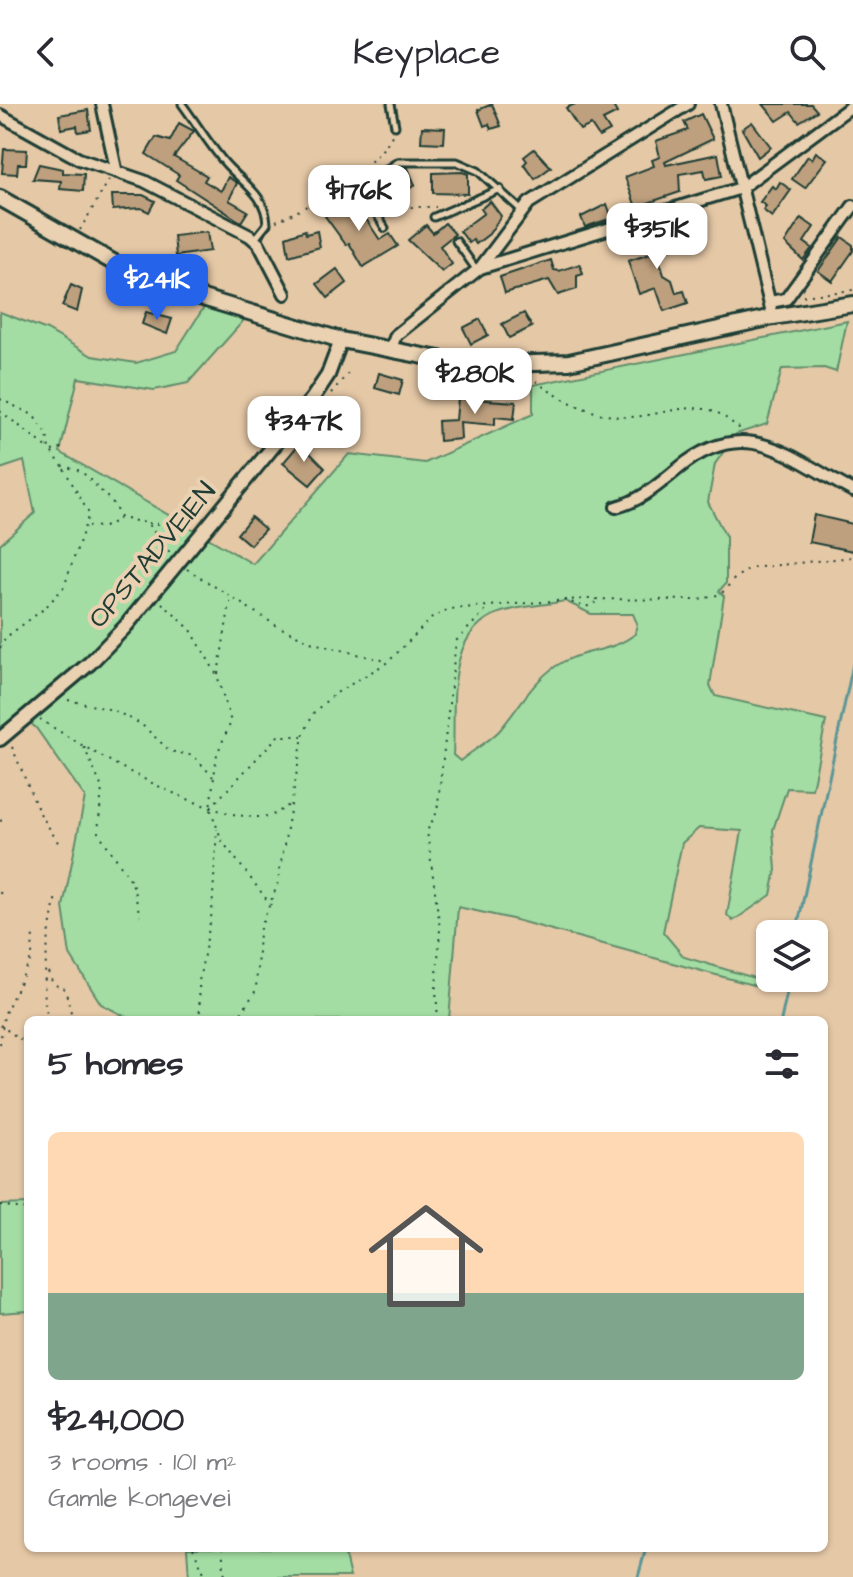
<!DOCTYPE html>
<html lang="en">
<head>
<meta charset="utf-8">
<style>
	body { margin:0; font-family:"Architects Daughter",sans-serif; background:#f7f7f7; color:#2b2b33; height:100vh; display:flex; flex-direction:column; font-size:30px; white-space:nowrap }
	* { box-sizing:border-box; margin:0 }
	p { font-size:26px; color:#7c7c81 }
	.icon { flex:none; width:44px; height:44px; fill:none; stroke:currentColor; stroke-width:2; stroke-linecap:round; stroke-linejoin:round }
	.map { position:relative; flex:1; overflow:hidden }
	.details { position:absolute; left:24px; top:912px; width:804px; height:536px; display:flex; flex-direction:column; background:#fff; border-radius:12px; box-shadow:0 2px 6px #0004 }
	.details>* { flex:none }
	.controls { position:absolute; left:756px; top:816px; display:grid; gap:16px }
	.controls a { display:grid; place-items:center; width:72px; height:72px; border-radius:12px; background:#fff; box-shadow:0 2px 6px #0004; font-size:40px }
	.price { position:absolute; translate:-50% -68px; padding:0 18px; border-radius:16px; background:#fff; color:#222; font-size:26px; line-height:52px; filter:drop-shadow(0 2px 4px #0008) }
	.price::after { content:''; position:absolute; left:50%; top:48px; width:24px; height:18px; margin-left:-12px; background:inherit; clip-path:polygon(0 0,100% 0,50% 100%) }
	.price.current { background:#2563eb; color:#fff }
	ul { padding:0; list-style:none }
	li { display:grid; align-content:center; gap:16px; height:424px; padding:0 24px }
	li span { display:grid; place-items:center; height:248px; border-radius:12px; color:#555 }
	li>.icon { margin-inline-start:auto }
	span .icon { width:144px; height:144px; fill:#fffc; stroke-width:1 }
	li b { font-size:34px }
	h2 { display:flex; justify-content:space-between; align-items:center; height:96px; padding:0 24px; font-size:34px }
	header { display:flex; justify-content:space-between; align-items:center; height:104px; padding:0 24px; background:#fff; font-size:36px; font-weight:600 }
	.map>svg:first-child { display:block }
	.green { fill:#a3dda3; stroke:#618d6c; stroke-width:2; fill-rule:evenodd }
	.lines { fill:none; stroke-linecap:round; stroke-linejoin:round }
	.stream { stroke:#5a9697; stroke-width:3 }
	.building { fill:#bea07e; stroke:#1f3d34; stroke-width:2 }
	.service-casing { stroke:#1f3d34; stroke-width:11 }
	.minor-casing { stroke:#1f3d34; stroke-width:16 }
	.tertiary-casing { stroke:#1f3d34; stroke-width:18 }
	.secondary-casing { stroke:#1f3d34; stroke-width:20 }
	.path { stroke:#1f3d34; stroke-width:2; stroke-dasharray:2 6; stroke-linecap:butt }
	.service { stroke:#e9d1b1; stroke-width:5 }
	.minor { stroke:#e9d1b1; stroke-width:10 }
	.tertiary { stroke:#e9d1b1; stroke-width:12 }
	.secondary { stroke:#e9d1b1; stroke-width:14 }
	.labels { text-anchor:middle; stroke-width:8; stroke-linejoin:round; paint-order:stroke }
	.street-label { font-size:28px; fill:#1f3d34; stroke:#e9d1b1 }
</style>
</head>
<body>
<header><svg class="icon" aria-label="back" viewBox="0 0 24 24"><path d="M15 5l-7 7 7 7"/></svg>Keyplace<svg class="icon" aria-label="search" viewBox="0 0 24 24"><circle cx="10" cy="10" r="6"/><path d="M15 15l6 6"/></svg></header>
<div class="map">
<svg width="853" height="1473" viewBox="0 0 853 1473">
	<rect width="100%" height="100%" fill="#e5c8a6"/>
	<filter id="ink" filterUnits="userSpaceOnUse"><feTurbulence type="fractalNoise" baseFrequency=".0125" numOctaves="2"/><feDisplacementMap in="SourceGraphic" scale="16" xChannelSelector="R" yChannelSelector="G"/><feConvolveMatrix kernelMatrix="1 2 1 2 8 2 1 2 1" color-interpolation-filters="sRGB"/></filter>
	<g filter="url(#ink)">
		<g class="green">
			<path d="M206,200l39,15 -57,64 -34,7 -76,-12 -18,74 193,112 96,-110 76,9 108,-49v-29l314,-64 -11,51 -12,-4 -42,1 -15,55 -31,10 -21,30 -7,38 18,35v46l-7,8 5,5 -14,89 5,11 111,25 -14,68 -25,-1 -14,42 3,40 -5,25 -38,26 -6,-6 15,-84 -43,-3 -17,15 -19,89 21,25 77,23 -1,7 -248,-68 -54,-12 -9,113h-317l-31,-16 -31,-49 -7,-48 22,-110 -49,-69 -15,-13 -21,13v-184l35,-31 -11,-52 -24,8v-157l47,18 45,26 44,7 40,-12zM565,497l26,13h42l4,9 -2,11c-23,19 -54,15 -79,32 -24,16 -38,43 -57,65 -11,11 -27,20 -39,30l-7,-6c3,-48 -10,-125 49,-143 20,-6 43,-7 63,-11z"/>
			<path d="M28,1100v107l-28,2v-108z"/>
			<path d="M187,1444h156l7,29h-161z"/>
		</g>
		<g class="lines">
			<g class="stream">
				<path d="M796,830l57,-270"/>
				<path d="M781,916l9,-42"/>
				<path d="M638,1473l8,-29"/>
			</g>
		</g>
		<g class="building">
			<path d="M492,0l9,22 -10,3 -2,-5 -5,2 -6,-16z"/>
			<path d="M575,0h37l5,9 -14,7 7,11 -11,6 -8,-12 -11,5 -14,-22z"/>
			<path d="M763,0h48l6,7 -18,11 -8,-10 -14,9z"/>
			<path d="M88,6l3,20 -13,2 -1,-6 -16,3 -2,-14z"/>
			<path d="M701,10l12,25 -48,23 1,3 52,-11 4,22 -16,3 -2,-9 -25,4 1,18 -44,15 -11,-30 29,-11 -2,-6 8,-3 -4,-16 32,-11 -4,-8z"/>
			<path d="M752,18l19,25 -13,10 -16,-28z"/>
			<path d="M179,19l15,8 -20,26 33,19 -3,5 17,10 7,-14 9,6 -8,17 19,11 -7,11 -65,-42 3,-5 -33,-21 10,-17 14,4z"/>
			<path d="M422,23l23,1 -1,15 -23,-1z"/>
			<path d="M4,45l23,1 -1,14h-8l-1,10 -15,-1z"/>
			<path d="M534,45l17,18 -16,12 -11,-15 3,-3 -3,-4z"/>
			<path d="M816,48l11,7 -22,29 -13,-9 16,-23 4,3z"/>
			<path d="M39,60l24,5v4l21,1 -1,17 -23,-2 1,-8 -28,-2z"/>
			<path d="M408,64l7,17 -32,20 -10,-17 24,-18z"/>
			<path d="M462,68l6,2v20l-35,-1v-20z"/>
			<path d="M780,78l11,8 -19,27 -9,-7 3,-4 -6,-4 12,-16 4,3z"/>
			<path d="M112,91h31l12,6 -6,11 -8,-4 -28,2z"/>
			<path d="M352,94l28,42 10,-6 8,12 -35,21 -14,-24 -3,2 -21,-29z"/>
			<path d="M490,97l11,15 -12,18 -13,10 -3,-4 -4,3 -9,-12 24,-18 -3,-4z"/>
			<path d="M607,100l5,14 -27,9 -4,-10z"/>
			<path d="M801,114l13,9 -10,15 8,6 -9,12 -18,-17z"/>
			<path d="M445,119l10,11 -15,12 12,18 -10,8 -34,-32 18,-15 7,8z"/>
			<path d="M665,120l8,24 -16,4 7,23 8,5 4,13 8,-2 4,12 -24,8 -8,-23 -17,6 -11,-33 25,-8 -8,-22z"/>
			<path d="M305,126l1,4 11,-3 3,16 -31,9 -3,-19z"/>
			<path d="M207,128l3,19 -34,5 -2,-20z"/>
			<path d="M842,133l11,8v6l-21,30 -14,-10z"/>
			<path d="M551,156l3,10 5,1 21,-7 3,10 -6,2v13l-19,6 -9,-15 -44,13 -5,-16z"/>
			<path d="M337,165l10,14 -19,15 -11,-14z"/>
			<path d="M71,181l11,5 -5,22 -15,-6z"/>
			<path d="M146,208l26,7 -5,15 -25,-10z"/>
			<path d="M524,209l8,14 -23,11 -7,-14z"/>
			<path d="M480,215l8,16 -17,9 -8,-16z"/>
			<path d="M379,269l24,7 -4,15 -24,-7z"/>
			<path d="M458,294l58,4 -2,17 -19,-2v8l-35,-3 1,17 -22,2 -1,-20 18,-1z"/>
			<path d="M300,339l25,25 -15,17 -27,-22z"/>
			<path d="M814,411l39,9v27l-44,-9z"/>
			<path d="M251,413l14,12 -15,16 -13,-11z"/>
		</g>
		<g class="lines">
			<g class="service-casing">
				<g id="service">
					<path d="M182,0c14,19 27,40 42,58 18,21 42,32 43,62l-12,15"/>
					<path d="M391,0l4,22"/>
					<path d="M434,113l66,-28"/>
					<path d="M385,124l-25,-42 38,-24h59l21,9 43,39"/>
					<path d="M456,137l20,28"/>
				</g>
			</g>
			<g class="minor-casing">
				<g id="minor">
					<path d="M102,0l14,65"/>
					<path d="M721,0l52,213"/>
					<path d="M0,11l79,44 65,22 106,55 9,8 26,50"/>
					<path d="M480,164l261,-80 112,-83"/>
					<path d="M770,198l16,-3 67,-93"/>
					<path d="M390,247l6,-16 84,-67 49,-65 159,-99"/>
					<path d="M616,403c25,-6 43,-23 63,-39 67,-55 110,-11 174,23"/>
				</g>
			</g>
			<g class="tertiary-casing">
				<path id="tertiary" d="M0,635l90,-76 35,-36 187,-228 16,-24 13,-35"/>
			</g>
			<g class="secondary-casing">
				<path id="secondary" d="M0,94l127,72 66,25 148,45 129,25 99,-3 204,-45 80,-13"/>
			</g>
			<g class="path">
				<path d="M388,111l24,-8h24"/>
				<path d="M276,117c33,-13 103,-55 117,-88"/>
				<path d="M80,126l29,-50"/>
				<path d="M803,192l50,-6"/>
				<path d="M530,272c24,22 68,43 101,41 25,-1 49,-12 74,-8 14,1 26,14 37,21"/>
				<path d="M331,289l21,-24"/>
				<path d="M0,295l33,16 14,19 2,15 8,10 6,7 18,5 32,32 7,15 27,5 24,31"/>
				<path d="M0,307l48,37"/>
				<path d="M52,347l11,-4"/>
				<path d="M148,419l45,4"/>
				<path d="M88,422l16,1 15,-8"/>
				<path d="M187,465l90,57 36,17 73,18"/>
				<path d="M564,496l22,7 13,-6"/>
				<path d="M162,499l29,27 26,45 14,47 -14,32 -7,54 12,33 49,64"/>
				<path d="M0,544l5,-10 40,-30 19,-21 25,-73 -26,-47"/>
				<path d="M218,570l13,-77"/>
				<path d="M68,596l45,10 28,14 29,27 24,5 19,21"/>
				<path d="M40,615c44,29 182,112 232,96 6,-2 11,-7 16,-9"/>
				<path d="M12,643l26,63 21,34"/>
				<path d="M84,643l18,41 -4,44 34,50 8,34"/>
				<path d="M211,703l67,-71h24"/>
				<path d="M0,717l5,-2"/>
				<path d="M0,790l1,-5"/>
				<path d="M48,868l5,12 12,5 8,31"/>
				<path d="M49,916c-11,-23 1,-96 7,-124"/>
				<path d="M200,916l-1,-39 13,-69 5,-83"/>
				<path d="M237,916l19,-30 3,-59 18,-45 26,-150 11,-24 19,-17 55,-33 44,-44 17,-9 133,-10 117,1 22,-6 15,-17 16,-9 101,-11"/>
				<path d="M438,916l-2,-30 4,-61 -13,-98 10,-19 19,-171 33,-34"/>
				<path d="M0,921l28,20"/>
				<path d="M0,940l4,-29 28,-58 1,-25"/>
				<path d="M0,1101l28,5"/>
				<path d="M193,1444l13,29"/>
				<path d="M222,1444l3,29"/>
			</g>
			<use href="#service" class="service"/>
			<use href="#minor" class="minor"/>
			<use href="#tertiary" class="tertiary"/>
			<use href="#secondary" class="secondary"/>
		</g>
	</g>
	<g class="labels">
		<g class="street-label">
			<text transform="translate(151 450) rotate(-50)" y="10">OPSTADVEIEN</text>
		</g>
	</g>
</svg>
<div class="controls">
<a><svg class="icon" aria-label="layers" viewBox="0 0 24 24"><path d="M12 4l9 5-9 5-9-5zM3 14l9 5 9-5"/></svg></a>
</div>
<b class="price" style="left:359px;top:129px">$176K</b>
<b class="price" style="left:657px;top:167px">$351K</b>
<b class="price current" style="left:157px;top:218px">$241K</b>
<b class="price" style="left:475px;top:312px">$280K</b>
<b class="price" style="left:304px;top:360px">$347K</b>
<section class="details">
<h2>5 homes<svg class="icon" aria-label="filters" viewBox="0 0 24 24"><path d="M4 7h16M4 17h16"/><circle cx="9" cy="7" r="2"/><circle cx="15" cy="17" r="2"/></svg></h2>
<ul>
<li><span style="background:linear-gradient(#ffd9b3 65%,#7fa58c 0)"><svg class="icon" aria-label="home" viewBox="0 0 24 24"><path d="M3 11l9-7 9 7M6 9v11h12V9"/></svg></span><div><b>$241,000</b><p>3 rooms · 101 m²</p><p>Gamle kongevei</p></div></li>
</ul>
</section>
</div>
</body>
</html>
